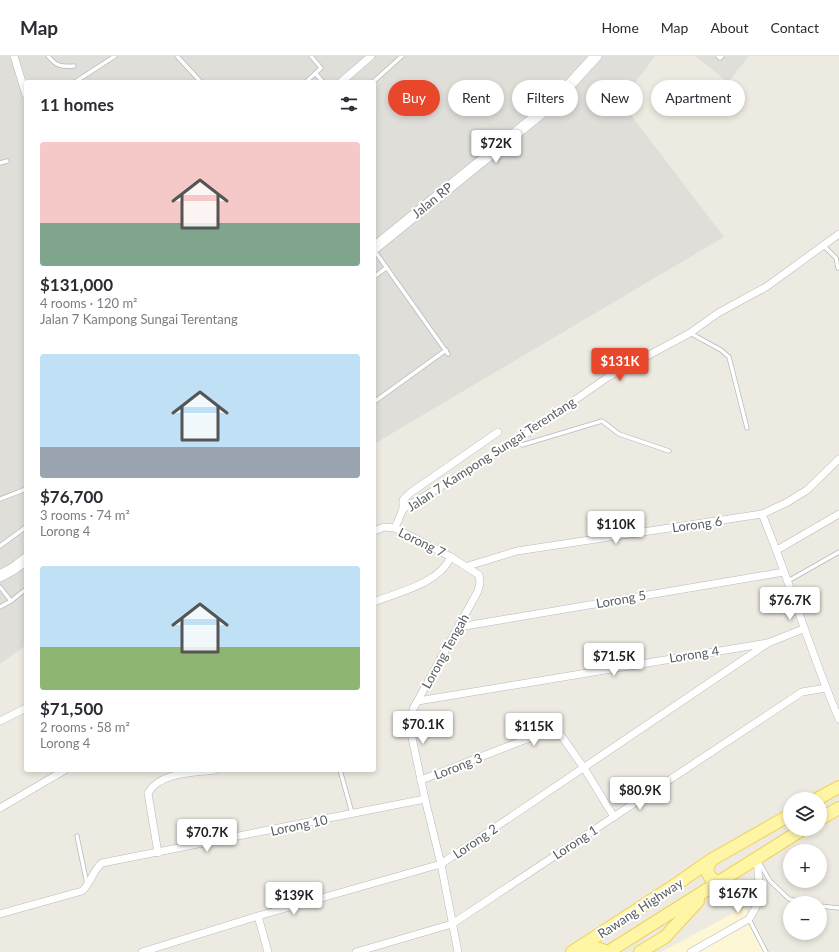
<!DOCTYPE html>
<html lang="en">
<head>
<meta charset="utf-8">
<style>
	body { margin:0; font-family:Lato,sans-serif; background:#f7f7f7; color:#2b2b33; height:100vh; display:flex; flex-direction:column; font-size:15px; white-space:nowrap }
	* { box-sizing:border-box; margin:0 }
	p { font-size:13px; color:#7c7c81 }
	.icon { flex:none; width:22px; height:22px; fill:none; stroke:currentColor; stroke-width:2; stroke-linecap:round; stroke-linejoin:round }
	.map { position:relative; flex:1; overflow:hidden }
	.side { position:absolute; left:24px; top:24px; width:352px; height:692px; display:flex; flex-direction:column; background:#fff; border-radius:4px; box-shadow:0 2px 6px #0003 }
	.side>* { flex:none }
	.hud { position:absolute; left:388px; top:24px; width:380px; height:36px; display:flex; gap:8px }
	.buttons { position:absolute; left:783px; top:736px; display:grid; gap:8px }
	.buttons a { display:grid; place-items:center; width:44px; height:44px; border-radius:50%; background:#fff; box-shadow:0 2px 6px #0003; font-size:20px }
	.price { position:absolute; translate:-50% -34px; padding:0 9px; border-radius:4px; background:#fff; color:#222; font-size:13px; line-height:26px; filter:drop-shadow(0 1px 2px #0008) }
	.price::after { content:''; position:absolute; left:50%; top:24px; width:12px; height:9px; margin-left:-6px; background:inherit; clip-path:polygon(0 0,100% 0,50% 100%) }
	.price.current { background:#e8472c; color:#fff }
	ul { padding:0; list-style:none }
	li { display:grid; align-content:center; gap:8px; height:212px; padding:0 16px }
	li span { display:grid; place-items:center; height:124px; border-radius:4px; color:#555 }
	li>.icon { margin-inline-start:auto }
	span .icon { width:72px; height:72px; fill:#fffc; stroke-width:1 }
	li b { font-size:17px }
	h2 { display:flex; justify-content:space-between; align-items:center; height:48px; padding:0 16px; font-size:17px }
	.pill { padding:0 14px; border-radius:18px; background:#fff; box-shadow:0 2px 6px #0003; font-size:14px; line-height:36px }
	.pill.current { background:#e8472c; color:#fff }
	header { display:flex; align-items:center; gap:24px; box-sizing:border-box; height:56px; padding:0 20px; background:#fff; border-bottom:1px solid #e1e1e2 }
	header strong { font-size:19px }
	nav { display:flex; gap:22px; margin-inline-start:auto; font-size:14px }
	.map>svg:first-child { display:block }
	.commercial { fill:#fdf7d6 }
	.industrial { fill:#e0ded9 }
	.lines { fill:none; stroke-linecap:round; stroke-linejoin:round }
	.lane-casing { stroke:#b7b9be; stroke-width:5 }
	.street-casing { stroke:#b7b9be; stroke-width:8 }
	.secondary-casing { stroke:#b7bac0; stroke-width:12 }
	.primary-casing { stroke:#f0d057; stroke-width:14 }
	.lane { stroke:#fff; stroke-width:3.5 }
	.street { stroke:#fff; stroke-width:7 }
	.secondary { stroke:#fff; stroke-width:11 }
	.primary { stroke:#fff6a5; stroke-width:12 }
	.labels { text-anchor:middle; stroke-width:4; stroke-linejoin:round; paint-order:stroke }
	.street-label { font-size:13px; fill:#5a5d62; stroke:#fff }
</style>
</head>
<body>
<header>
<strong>Map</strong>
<nav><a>Home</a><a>Map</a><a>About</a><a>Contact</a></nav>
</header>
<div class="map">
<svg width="839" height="896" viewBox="0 0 839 896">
	<rect width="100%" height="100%" fill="#edebe1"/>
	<path class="commercial" d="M745,851l23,45h-107z"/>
	<g class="industrial">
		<path d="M0,0h655l-34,46 103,135 -350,207v-362h-348v563l-26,19z"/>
		<path d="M695,0h54l-21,26z"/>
	</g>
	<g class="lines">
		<g class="lane-casing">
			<g id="lane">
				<path d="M48,0c8,10 13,11 26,10"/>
				<path d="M177,0l24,26"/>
				<path d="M718,0l2,2 2,-2"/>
				<path d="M316,18l7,8"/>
				<path d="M75,26l40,-26"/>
				<path d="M306,26l15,-14 -10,-12"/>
				<path d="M373,26l29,-26"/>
				<path d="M0,107l7,-2"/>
				<path d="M823,189l13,13 2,10"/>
				<path d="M374,194l74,104"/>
				<path d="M374,221l12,-9"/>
				<path d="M690,277l31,17 8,7 18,71"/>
				<path d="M374,346l72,-52"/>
				<path d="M516,385l6,4 80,-24 17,13 50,17"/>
				<path d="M0,443l26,-10"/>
				<path d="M0,490l26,-19"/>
				<path d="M788,525l51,-29"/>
				<path d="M0,531l11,14"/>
				<path d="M0,551l11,-6 15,-12"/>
				<path d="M340,714l12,43"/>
				<path d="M77,780l10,48"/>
				<path d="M759,806l11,19 19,18 16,4"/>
				<path d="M820,850l19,2"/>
				<path d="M749,863l17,33"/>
			</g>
		</g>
		<g class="street-casing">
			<g id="street">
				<path d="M14,0l12,39"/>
				<path d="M341,26l30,-26"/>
				<path d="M403,453v-9l7,-7 88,-61"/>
				<path d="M762,458c28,67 48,138 77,205"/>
				<path d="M395,472l8,-19 113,-68 92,-64 82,-44 28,-20 48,-26 73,-53"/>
				<path d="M374,475l10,-4 11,1 56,29 28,18 1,8 -2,8 -65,118 -2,24 14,66 16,65 17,88"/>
				<path d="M777,494l62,-36"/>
				<path d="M468,510l49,-15 245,-37 24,-11 21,-13 32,-31"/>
				<path d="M374,546c27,-11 64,-18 77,-45"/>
				<path d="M459,571l325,-55"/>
				<path d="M418,645l350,-58 35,-14"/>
				<path d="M0,665l26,-13"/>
				<path d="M421,724l124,-48 9,-1 6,3 24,34 30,49"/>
				<path d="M0,752l65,-38"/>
				<path d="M158,797l-10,-60c12,-21 45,-20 67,-23"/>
				<path d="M0,858l82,-23c9,-8 11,-21 20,-28l323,-64"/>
				<path d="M258,860l10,36"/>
				<path d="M142,896l116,-36 183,-52 327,-221"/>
				<path d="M356,896l96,-28 350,-232 24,-4"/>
				<path d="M691,896l58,-33 7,-12 4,-12 -3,-37"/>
			</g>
		</g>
		<g class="secondary-casing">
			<g id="secondary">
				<path d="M374,192l178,-144 44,-48"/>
				<path d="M0,520l13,-7 13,-10"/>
			</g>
		</g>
		<g class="primary-casing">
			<g id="primary">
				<path d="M817,743l22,-12"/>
				<path d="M820,763l19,-11"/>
				<path d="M711,804l-4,9c1,8 6,12 14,13"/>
				<path d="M578,894l18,-2 12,4"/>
				<path d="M572,896l106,-69 33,-23 79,-45"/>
				<path d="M608,896l195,-123"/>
				<path d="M640,896l25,-15 33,-36"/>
			</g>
		</g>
		<use href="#lane" class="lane"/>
		<use href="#street" class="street"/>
		<use href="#secondary" class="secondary"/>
		<use href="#primary" class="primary"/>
	</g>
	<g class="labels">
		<g class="street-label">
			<text transform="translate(432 144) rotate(-39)" y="5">Jalan RP</text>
			<text transform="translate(491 398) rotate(-33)" y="5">Jalan 7 Kampong Sungai Terentang</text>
			<text transform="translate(697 468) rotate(-8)" y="5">Lorong 6</text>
			<text transform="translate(422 486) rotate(26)" y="5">Lorong 7</text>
			<text transform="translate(621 543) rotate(-10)" y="5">Lorong 5</text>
			<text transform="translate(445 595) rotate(-61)" y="5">Lorong Tengah</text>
			<text transform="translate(694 598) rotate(-9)" y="5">Lorong 4</text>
			<text transform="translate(458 710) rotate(-21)" y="5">Lorong 3</text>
			<text transform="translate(299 769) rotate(-12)" y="5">Lorong 10</text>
			<text transform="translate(475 785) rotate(-34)" y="5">Lorong 2</text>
			<text transform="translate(575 786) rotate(-33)" y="5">Lorong 1</text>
			<text transform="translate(640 852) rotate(-33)" y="5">Rawang Highway</text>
		</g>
	</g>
</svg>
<div class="buttons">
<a><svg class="icon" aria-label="layers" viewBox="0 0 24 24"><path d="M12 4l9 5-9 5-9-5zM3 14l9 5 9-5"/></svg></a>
<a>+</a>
<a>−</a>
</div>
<b class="price" style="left:496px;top:108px">$72K</b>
<b class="price current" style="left:620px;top:326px">$131K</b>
<b class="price" style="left:616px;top:489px">$110K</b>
<b class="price" style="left:790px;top:565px">$76.7K</b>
<b class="price" style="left:614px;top:621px">$71.5K</b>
<b class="price" style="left:423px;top:689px">$70.1K</b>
<b class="price" style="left:534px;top:691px">$115K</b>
<b class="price" style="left:640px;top:755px">$80.9K</b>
<b class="price" style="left:207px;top:797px">$70.7K</b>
<b class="price" style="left:738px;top:858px">$167K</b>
<b class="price" style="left:294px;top:860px">$139K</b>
<div class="hud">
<a class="pill current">Buy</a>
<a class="pill">Rent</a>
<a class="pill">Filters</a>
<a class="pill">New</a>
<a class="pill">Apartment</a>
</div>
<section class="side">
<h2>11 homes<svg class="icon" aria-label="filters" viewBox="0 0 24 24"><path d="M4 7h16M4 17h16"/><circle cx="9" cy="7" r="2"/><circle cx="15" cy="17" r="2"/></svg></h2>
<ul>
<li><span style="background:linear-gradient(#f6c9c9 65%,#7fa58c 0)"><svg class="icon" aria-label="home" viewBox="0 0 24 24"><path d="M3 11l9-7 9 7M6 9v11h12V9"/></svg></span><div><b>$131,000</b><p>4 rooms · 120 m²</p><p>Jalan 7 Kampong Sungai Terentang</p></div></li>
<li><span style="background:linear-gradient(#bfe0f5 75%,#9aa5b1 0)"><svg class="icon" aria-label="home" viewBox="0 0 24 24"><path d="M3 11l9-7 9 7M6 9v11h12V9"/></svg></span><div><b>$76,700</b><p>3 rooms · 74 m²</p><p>Lorong 4</p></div></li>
<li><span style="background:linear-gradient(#bfe0f5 65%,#8fb573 0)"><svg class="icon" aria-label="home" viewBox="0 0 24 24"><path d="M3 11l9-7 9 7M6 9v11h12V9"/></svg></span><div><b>$71,500</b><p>2 rooms · 58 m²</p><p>Lorong 4</p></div></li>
</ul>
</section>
</div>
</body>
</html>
